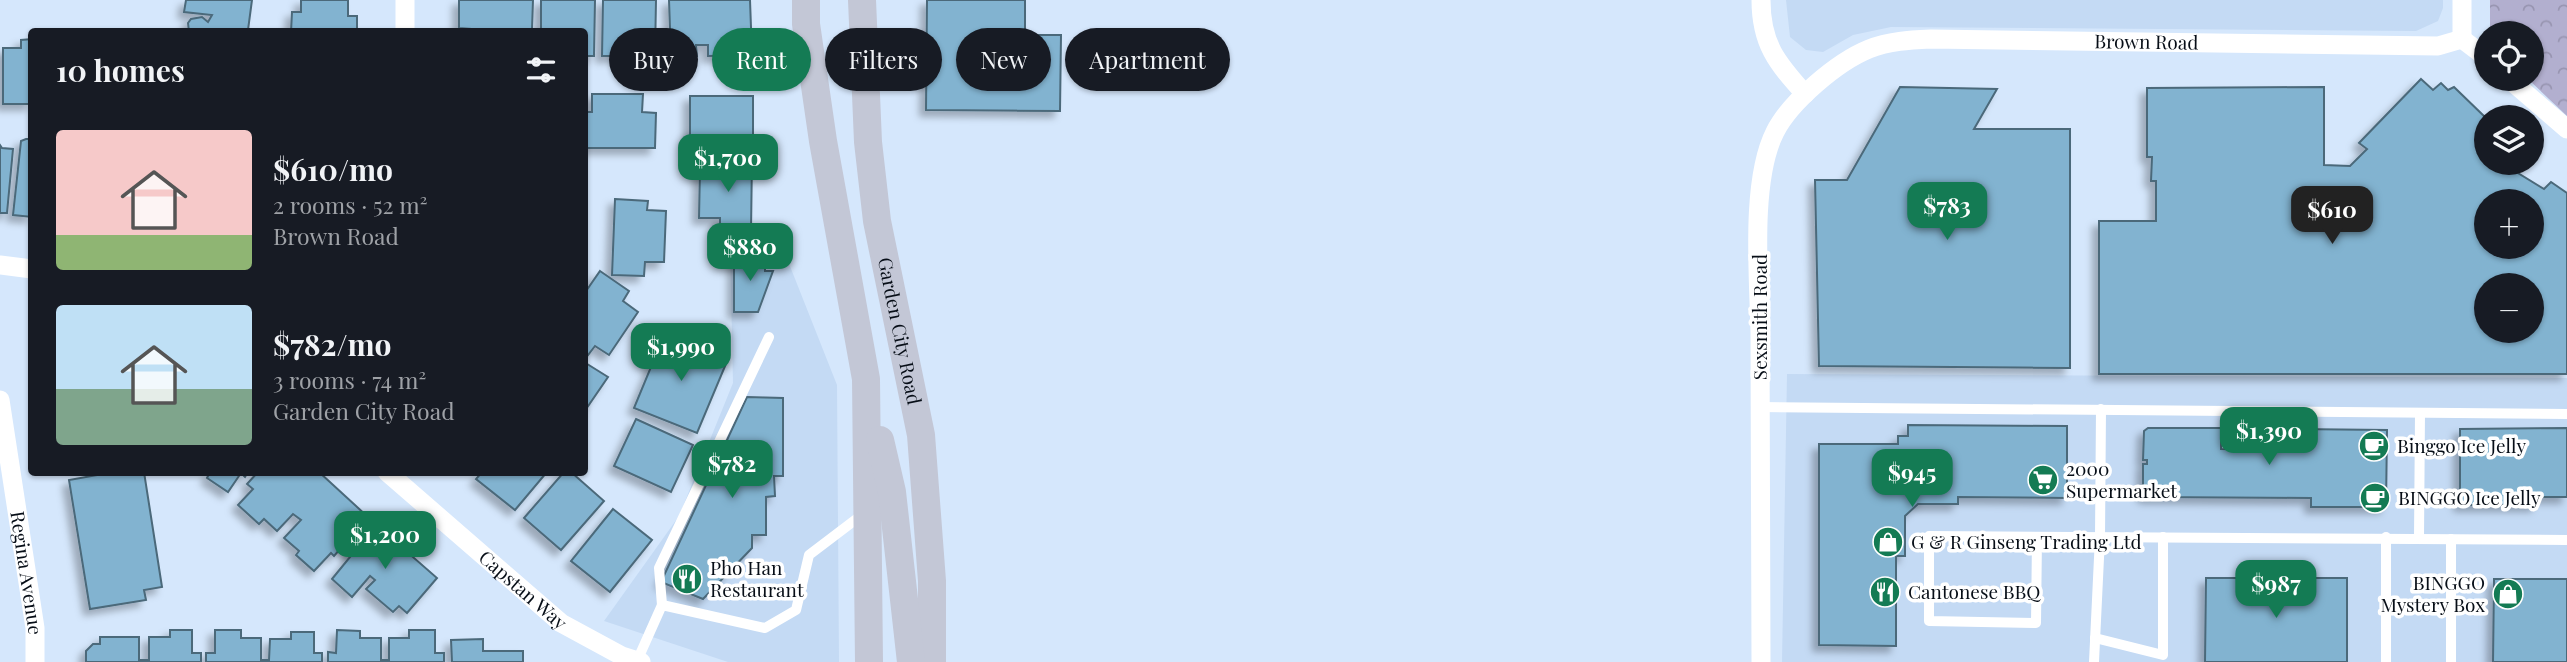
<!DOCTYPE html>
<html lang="en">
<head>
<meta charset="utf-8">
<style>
	body { margin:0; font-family:"Playfair Display",serif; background:#242831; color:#f1f3f6; height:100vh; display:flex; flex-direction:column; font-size:26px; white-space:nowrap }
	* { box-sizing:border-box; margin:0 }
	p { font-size:23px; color:#9ea1a6 }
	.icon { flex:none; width:38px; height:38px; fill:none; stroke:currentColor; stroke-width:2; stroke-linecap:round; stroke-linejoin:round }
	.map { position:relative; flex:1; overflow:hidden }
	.details { position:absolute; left:28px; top:28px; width:560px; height:448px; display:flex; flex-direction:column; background:#171b24; border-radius:7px; box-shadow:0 2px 5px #0004 }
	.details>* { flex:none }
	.guide { position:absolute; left:609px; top:28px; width:665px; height:63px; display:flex; gap:14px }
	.fabs { position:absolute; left:2474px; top:21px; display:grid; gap:14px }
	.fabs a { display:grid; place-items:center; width:70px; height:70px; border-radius:50%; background:#171b24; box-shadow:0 2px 5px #0004; font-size:35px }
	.price { position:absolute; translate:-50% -60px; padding:0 16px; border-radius:14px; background:#147b54; color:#fff; font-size:23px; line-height:46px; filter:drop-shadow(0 2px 4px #0008) }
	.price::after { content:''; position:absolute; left:50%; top:42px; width:21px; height:16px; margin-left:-10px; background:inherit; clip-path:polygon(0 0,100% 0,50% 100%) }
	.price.current { background:#222; color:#fff }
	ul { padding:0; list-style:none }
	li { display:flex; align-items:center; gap:21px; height:175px; padding:0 28px }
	li span { display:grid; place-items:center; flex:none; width:196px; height:140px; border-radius:7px; color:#555 }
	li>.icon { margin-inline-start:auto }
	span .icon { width:84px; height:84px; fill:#fffc; stroke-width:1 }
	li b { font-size:30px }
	h2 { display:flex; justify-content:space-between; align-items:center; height:84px; padding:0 28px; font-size:30px }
	.tag { padding:0 24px; border-radius:32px; background:#171b24; box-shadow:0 2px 5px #0004; font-size:24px; line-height:63px }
	.tag.current { background:#147b54; color:#fff }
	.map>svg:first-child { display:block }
	.built { fill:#c4daf4 }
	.park { fill:url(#park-crowns) }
	.building { fill:#82b3d0; stroke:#4b697a; stroke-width:2; fill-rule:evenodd; filter:url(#shadow) }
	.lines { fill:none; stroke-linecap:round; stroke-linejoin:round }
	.lane { stroke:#fff; stroke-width:10 }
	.street { stroke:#fff; stroke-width:19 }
	.secondary { stroke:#c3c7d6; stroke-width:28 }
	.labels { text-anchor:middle; stroke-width:7; stroke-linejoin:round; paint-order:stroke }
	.street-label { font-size:19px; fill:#070e17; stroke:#fff }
	.poi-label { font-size:19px; fill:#070e17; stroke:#fff; text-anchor:start }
</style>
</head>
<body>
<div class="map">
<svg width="2567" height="662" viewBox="0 0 2567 662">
	<defs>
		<pattern id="park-crowns" width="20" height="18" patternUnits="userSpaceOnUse" patternTransform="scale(1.75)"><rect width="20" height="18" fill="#b2afcf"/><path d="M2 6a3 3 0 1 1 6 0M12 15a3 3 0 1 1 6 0" fill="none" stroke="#9895b1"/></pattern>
		<filter id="shadow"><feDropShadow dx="-6" dy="6" stdDeviation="3.5" flood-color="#0004"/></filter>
	</defs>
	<rect width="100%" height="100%" fill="#d5e7fc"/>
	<g class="built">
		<path d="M1786,0h657v8l-5,13 -22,10 -525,-4 -38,8 -30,17 -17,-2 -16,-13z"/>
		<path d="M730,246l54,5 53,134 2,277h-111l-124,-41 75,-105 54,-133z"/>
		<path d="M1787,374l780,4v284h-785z"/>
	</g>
	<path class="park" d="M2490,0h77v116l-39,-37h4v-46h-42z"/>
	<g class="building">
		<path d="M186,0h66l-4,30 -59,2 -1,-9 3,-4 11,-2 6,5 4,-7 -28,-3z"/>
		<path d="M301,0h47v16h9v16h-66l1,-20h9z"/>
		<path d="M459,0h74l-1,29 -61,3v-3l-12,-1z"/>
		<path d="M541,0h54l-1,56h-10v-24h-43z"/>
		<path d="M603,0h53l-1,56h-53z"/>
		<path d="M669,0h81l2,55 -44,1v-11h-12l1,11h-26z"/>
		<path d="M927,0h98v35h36l-1,76 -134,-1z"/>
		<path d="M32,39v65h-29v-56h18v-8z"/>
		<path d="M2421,79l12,11 8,-7 7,7 6,-3 33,32v44h20l-2,2 39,24 7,-7 16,11v181h-468v-153h57v-40h-5l1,-24h-5v-69l177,-1v78l26,1 17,-17 -8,-6zM2487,201h45v46h-45zM2487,285h45v46h-45z"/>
		<path d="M1900,87l97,2 -23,40h96v239l-251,-2 -4,-186h32z"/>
		<path d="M592,94h51l-1,18 14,1 -1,35h-71v-36h8z"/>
		<path d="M690,96h63v53l-63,1z"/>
		<path d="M26,139h6v78l-19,-2 8,-74z"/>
		<path d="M0,145l2,3 11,1 -6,64h-7z"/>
		<path d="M721,157l31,1 -1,73 -31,-1v-12h-21l1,-49 20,1z"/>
		<path d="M615,199l33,2 -1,9 19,1 -2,51h-19l-1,14 -32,-1z"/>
		<path d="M734,256h31v15h8l-15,41h-24z"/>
		<path d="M600,271l29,20 -6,10 15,11 -29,43 -14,-9 -7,9 -4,-3v-58z"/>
		<path d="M665,333l63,26 -31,74 -63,-25z"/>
		<path d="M584,362l24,15 -24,35z"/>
		<path d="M747,397l36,1v78h-9l1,20 -9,1v38h-14v13l-49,51 -42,-17z"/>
		<path d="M636,419l57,26 -22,47 -57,-26z"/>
		<path d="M1908,425l159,1v72l-109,-1v7h-40l-13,12v40h-9v90l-77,-1v-201h79v-8h10z"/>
		<path d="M2148,428h73v21l73,1 1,-21 92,1 -1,77h-75v-9l-164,-1 -4,-3v-30h4v-4h-4l1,-29z"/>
		<path d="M2567,428v69h-30v8h-77v-76z"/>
		<path d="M114,472h30l18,115 -18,3 2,10 -56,9 -21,-129z"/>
		<path d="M248,472l-3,5 -4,-4 -13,19 -21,-14 3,-6z"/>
		<path d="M258,472h61l49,45 -34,39 -3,-3 -17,18 -18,-16 3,-4 -15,-13 17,-18 -8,-6 -16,17 -13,-12 -5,5 -21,-19 15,-16 -6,-5z"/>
		<path d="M482,472h65l-32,38 -39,-31z"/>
		<path d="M564,472h7l33,29 -43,49 -37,-32z"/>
		<path d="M613,509l39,31 -42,52 -39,-31z"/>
		<path d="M374,523l63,55 -30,35 -8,-7 -6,6 -27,-23 9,-9 -5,-4 -18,21 -20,-18 18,-22 -3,-3z"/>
		<path d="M2206,578h141v84h-142z"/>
		<path d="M2494,579h73v83h-74z"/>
		<path d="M170,630h22v23h9v9h-115v-11l7,-7h7v-7h39v23h10v-23h21z"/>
		<path d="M215,630h26v8h20v22h8l1,-21h21v-7h23v21h8v9h-116v-9h9z"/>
		<path d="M337,630l23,1v7h21v22h8v-22h20v-8h26v23h9v9h-116v-10l8,1z"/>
		<path d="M483,639v12h40v11h-71l-1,-22z"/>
	</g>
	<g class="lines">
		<g class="lane">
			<path d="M1760,407l807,7"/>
			<path d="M2037,537l-1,86 -107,-2v-85l638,4"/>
			<path d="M2386,537v125"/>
			<path d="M2419,538l1,-125"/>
			<path d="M2451,539v123"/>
			<path d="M662,605l-3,-37 110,-231"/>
			<path d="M2095,638l68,17v-118"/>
			<path d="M637,661l25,-56 103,23 31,-18 13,-55 54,-41"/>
			<path d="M2094,662l6,-125 1,-128"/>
		</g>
		<g class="street">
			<path d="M405,0v32"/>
			<path d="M1761,0c0,44 16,63 44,94"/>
			<path d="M2462,39v-39"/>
			<path d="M2462,39l25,19"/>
			<path d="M2509,79l58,50"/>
			<path d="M0,265l32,4"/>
			<path id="s1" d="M0,400l35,228v34"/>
			<path id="s2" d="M387,472l174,151 61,33 19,6"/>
			<path id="s3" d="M1761,662c0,-110 -1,-220 -1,-329 -1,-55 -10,-152 15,-201 15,-30 62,-70 94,-83 20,-8 41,-9 62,-10l507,7 24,-7"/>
		</g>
		<g class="secondary">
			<path d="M806,0v24l17,117 43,238 3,283"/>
			<path id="s4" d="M862,0l6,142 9,79 44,214 11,146v81"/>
			<path d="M880,440l12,52 19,170"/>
		</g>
	</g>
	<defs>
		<g id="cafe-disc" transform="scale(1.575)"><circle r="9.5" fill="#147b54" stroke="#fff"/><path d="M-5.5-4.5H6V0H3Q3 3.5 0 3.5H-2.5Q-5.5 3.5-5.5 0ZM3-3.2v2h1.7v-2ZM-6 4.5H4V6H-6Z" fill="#fff"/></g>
		<g id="supermarket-disc" transform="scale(1.575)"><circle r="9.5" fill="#147b54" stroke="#fff"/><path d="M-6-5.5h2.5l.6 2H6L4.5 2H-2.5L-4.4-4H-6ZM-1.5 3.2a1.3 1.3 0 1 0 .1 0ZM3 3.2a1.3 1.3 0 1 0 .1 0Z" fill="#fff"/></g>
		<g id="shop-disc" transform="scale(1.575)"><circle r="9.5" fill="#147b54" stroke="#fff"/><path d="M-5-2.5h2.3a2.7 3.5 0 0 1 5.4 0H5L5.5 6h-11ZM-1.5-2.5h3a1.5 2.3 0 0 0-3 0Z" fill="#fff"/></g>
		<g id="restaurant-disc" transform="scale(1.575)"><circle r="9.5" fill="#147b54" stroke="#fff"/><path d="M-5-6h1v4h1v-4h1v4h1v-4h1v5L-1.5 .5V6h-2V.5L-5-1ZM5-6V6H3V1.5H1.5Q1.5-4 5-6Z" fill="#fff"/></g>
	</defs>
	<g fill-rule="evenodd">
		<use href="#cafe-disc" x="2374" y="446"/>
		<use href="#supermarket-disc" x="2043" y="480"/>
		<use href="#cafe-disc" x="2375" y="498"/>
		<use href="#shop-disc" x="1888" y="542"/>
		<use href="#restaurant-disc" x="687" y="579"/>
		<use href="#restaurant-disc" x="1885" y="592"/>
		<use href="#shop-disc" x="2508" y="594"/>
	</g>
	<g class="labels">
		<g class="street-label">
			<text dy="7" stroke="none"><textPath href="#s3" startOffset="938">Brown Road</textPath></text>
			<text transform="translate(1760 317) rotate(-90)" y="7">Sexsmith Road</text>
			<text dy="7" stroke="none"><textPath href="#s4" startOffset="334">Garden City Road</textPath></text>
			<text dy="7" stroke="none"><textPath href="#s1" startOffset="175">Regina Avenue</textPath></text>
			<text dy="7" stroke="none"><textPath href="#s2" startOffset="180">Capstan Way</textPath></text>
		</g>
		<g class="poi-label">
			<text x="2397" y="453">Binggo Ice Jelly</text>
			<text x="2066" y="476">2000<tspan x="2066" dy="22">Supermarket</tspan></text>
			<text x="2398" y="505">BINGGO Ice Jelly</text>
			<text x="1911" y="549">G &amp; R Ginseng Trading Ltd</text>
			<text x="710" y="575">Pho Han<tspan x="710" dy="22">Restaurant</tspan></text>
			<text x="2485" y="590" text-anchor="end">BINGGO<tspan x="2485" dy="22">Mystery Box</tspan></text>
			<text x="1908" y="599">Cantonese BBQ</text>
		</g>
	</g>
</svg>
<div class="fabs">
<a><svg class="icon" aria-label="locate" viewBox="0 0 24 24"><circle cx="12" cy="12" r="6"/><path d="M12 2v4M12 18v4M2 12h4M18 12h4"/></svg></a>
<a><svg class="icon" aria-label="layers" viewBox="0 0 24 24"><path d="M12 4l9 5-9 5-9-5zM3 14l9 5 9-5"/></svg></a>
<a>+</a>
<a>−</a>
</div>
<b class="price" style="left:728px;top:194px">$1,700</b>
<b class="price" style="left:1947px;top:242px">$783</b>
<b class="price current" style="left:2332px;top:246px">$610</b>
<b class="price" style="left:750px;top:283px">$880</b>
<b class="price" style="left:681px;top:383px">$1,990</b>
<b class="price" style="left:2269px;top:467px">$1,390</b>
<b class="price" style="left:732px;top:500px">$782</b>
<b class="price" style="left:1912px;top:509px">$945</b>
<b class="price" style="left:385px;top:571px">$1,200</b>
<b class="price" style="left:2276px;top:620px">$987</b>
<div class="guide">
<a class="tag">Buy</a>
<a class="tag current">Rent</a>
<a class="tag">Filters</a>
<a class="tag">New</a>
<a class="tag">Apartment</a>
</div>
<section class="details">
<h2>10 homes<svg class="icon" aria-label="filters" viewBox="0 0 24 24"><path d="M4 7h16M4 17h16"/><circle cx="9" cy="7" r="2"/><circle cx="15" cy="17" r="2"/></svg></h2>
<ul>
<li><span style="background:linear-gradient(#f6c9c9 75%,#8fb573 0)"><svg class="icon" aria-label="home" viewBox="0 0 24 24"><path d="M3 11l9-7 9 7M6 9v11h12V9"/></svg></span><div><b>$610/mo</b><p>2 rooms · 52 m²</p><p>Brown Road</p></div></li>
<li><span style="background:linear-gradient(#bfe0f5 60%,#7fa58c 0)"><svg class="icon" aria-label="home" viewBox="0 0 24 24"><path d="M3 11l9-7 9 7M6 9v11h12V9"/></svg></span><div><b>$782/mo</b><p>3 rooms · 74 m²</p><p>Garden City Road</p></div></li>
</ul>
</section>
</div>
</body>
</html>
